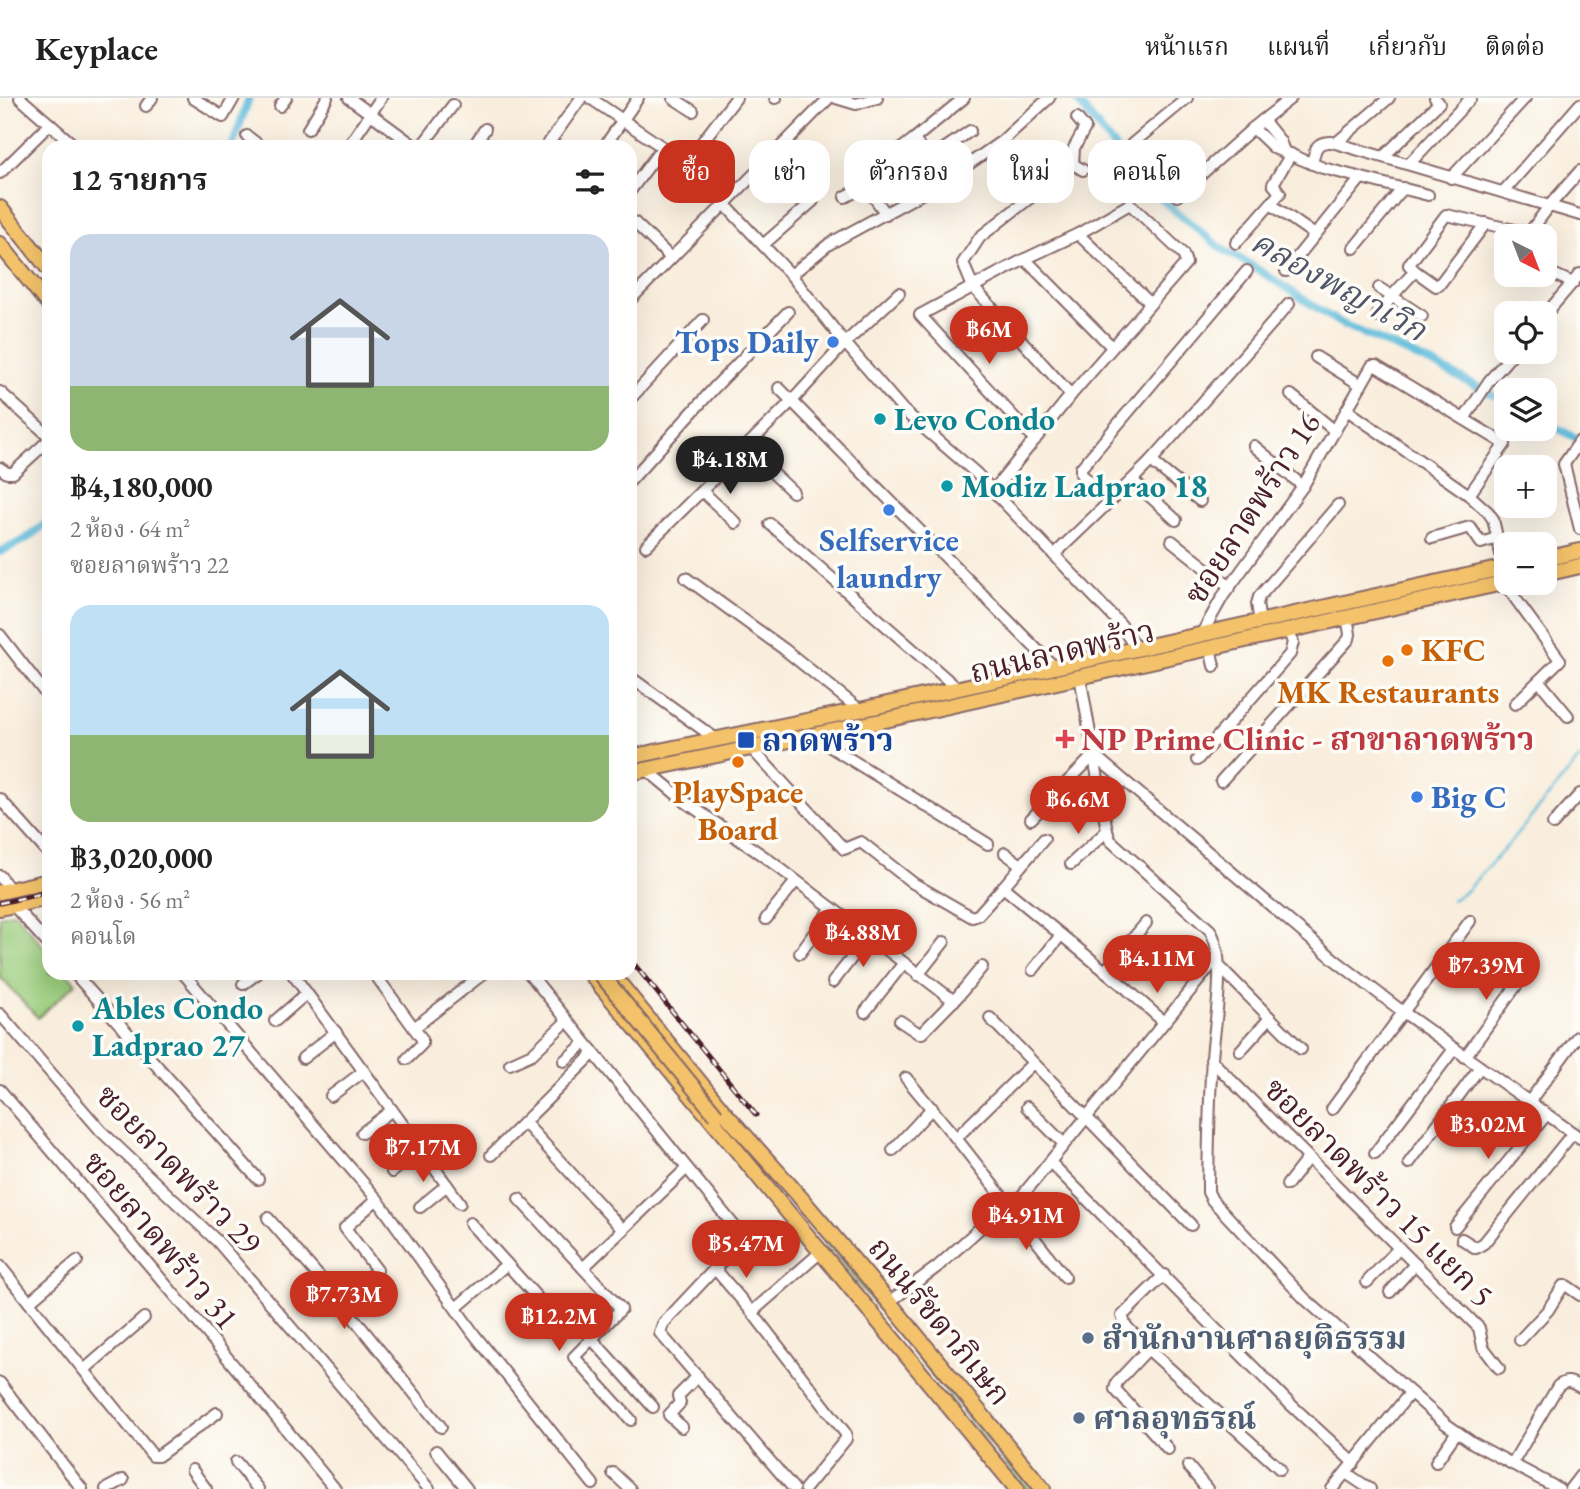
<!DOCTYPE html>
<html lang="th">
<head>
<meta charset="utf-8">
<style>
	body { margin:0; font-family:"EB Garamond","Noto Serif Thai",serif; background:#f6f6f6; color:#222; height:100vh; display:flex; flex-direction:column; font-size:26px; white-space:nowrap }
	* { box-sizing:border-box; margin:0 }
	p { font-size:23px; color:#767676 }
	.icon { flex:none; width:38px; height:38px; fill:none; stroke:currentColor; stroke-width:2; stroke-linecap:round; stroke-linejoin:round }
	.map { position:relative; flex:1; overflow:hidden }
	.drawer { position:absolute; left:42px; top:42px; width:595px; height:840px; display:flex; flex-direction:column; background:#fff; border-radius:21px; box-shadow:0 7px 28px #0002 }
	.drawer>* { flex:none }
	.hud { position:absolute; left:658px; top:42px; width:665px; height:63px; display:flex; gap:14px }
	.needle { width:46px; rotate:138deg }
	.tools { position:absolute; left:1494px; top:126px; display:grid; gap:14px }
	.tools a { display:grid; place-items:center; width:63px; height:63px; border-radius:14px; background:#fff; box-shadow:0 7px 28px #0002; font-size:35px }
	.price { position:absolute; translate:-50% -60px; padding:0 16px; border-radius:24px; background:#c8321e; color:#fff; font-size:23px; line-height:46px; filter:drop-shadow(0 2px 4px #0008) }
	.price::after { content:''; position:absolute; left:50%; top:42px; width:21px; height:16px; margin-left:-10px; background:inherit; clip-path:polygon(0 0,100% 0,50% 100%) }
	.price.on { background:#222; color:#fff }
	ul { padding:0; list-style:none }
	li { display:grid; align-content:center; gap:14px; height:371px; padding:0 28px }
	li span { display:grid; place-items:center; height:217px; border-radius:21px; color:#555 }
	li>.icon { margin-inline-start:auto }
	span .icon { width:126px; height:126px; fill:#fffc; stroke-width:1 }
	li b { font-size:30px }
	h2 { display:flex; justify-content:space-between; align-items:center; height:84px; padding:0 28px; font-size:30px }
	.tag { padding:0 24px; border-radius:21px; background:#fff; box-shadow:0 7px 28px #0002; font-size:24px; line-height:63px }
	.tag.on { background:#c8321e; color:#fff }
	header { display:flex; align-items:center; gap:42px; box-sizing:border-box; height:98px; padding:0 35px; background:#fff; border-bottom:2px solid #e0e0e0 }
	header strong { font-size:33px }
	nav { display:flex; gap:38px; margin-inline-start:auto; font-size:24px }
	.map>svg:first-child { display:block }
	.green { fill:#9acc7b; stroke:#727653; stroke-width:2 }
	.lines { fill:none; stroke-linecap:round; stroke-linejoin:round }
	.stream { stroke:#5cbada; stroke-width:2.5 }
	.canal { stroke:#5cbada; stroke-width:8 }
	.minor-casing { stroke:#876769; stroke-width:14 }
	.major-casing { stroke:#876769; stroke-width:18 }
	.minor { stroke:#fff; stroke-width:10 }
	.major { stroke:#f3c26a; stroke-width:14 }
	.rail-casing { stroke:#4a1f2b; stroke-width:5 }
	.rail { stroke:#fdfcf7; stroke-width:2.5; stroke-dasharray:8; stroke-linecap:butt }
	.major-bridge-casing { stroke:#876769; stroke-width:18; stroke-linecap:butt }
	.major-bridge { stroke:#f3c26a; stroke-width:14 }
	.shop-dot { fill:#3f7fe0; stroke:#fdfcf7; stroke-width:2.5 }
	.culture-dot { fill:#0f9aa8; stroke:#fdfcf7; stroke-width:2.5 }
	.food-dot { fill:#e8710a; stroke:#fdfcf7; stroke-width:2.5 }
	.health-dot { fill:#e0444e; stroke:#fdfcf7; stroke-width:2.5 }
	.transit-dot { fill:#1a4fb4; stroke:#fdfcf7; stroke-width:2.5 }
	.service-dot { fill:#5c6f8a; stroke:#fdfcf7; stroke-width:2.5 }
	.labels { text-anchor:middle; stroke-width:7; stroke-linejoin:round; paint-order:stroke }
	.shop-label { font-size:32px; font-weight:bold; fill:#366cbe; stroke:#fdfcf7; text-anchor:end }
	.culture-label { font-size:32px; font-weight:bold; fill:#0d838f; stroke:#fdfcf7; text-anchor:start }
	.street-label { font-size:32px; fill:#4a1f2b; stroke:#fdfcf7 }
	.food-label { font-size:32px; font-weight:bold; fill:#c56008; stroke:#fdfcf7 }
	.health-label { font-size:32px; font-weight:bold; fill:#be3a42; stroke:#fdfcf7; text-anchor:start }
	.transit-label { font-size:32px; font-weight:bold; fill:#164399; stroke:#fdfcf7; text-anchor:start }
	.service-label { font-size:32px; font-weight:bold; fill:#4e5e75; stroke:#fdfcf7; text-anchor:start }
	.water-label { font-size:33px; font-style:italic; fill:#505568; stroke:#fdfcf7 }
</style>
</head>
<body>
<header>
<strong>Keyplace</strong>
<nav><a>หน้าแรก</a><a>แผนที่</a><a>เกี่ยวกับ</a><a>ติดต่อ</a></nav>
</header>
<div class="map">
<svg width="1580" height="1391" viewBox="0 0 1580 1391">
	<rect width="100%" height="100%" fill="#fdfcf7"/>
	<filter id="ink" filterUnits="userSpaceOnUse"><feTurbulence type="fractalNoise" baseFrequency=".0143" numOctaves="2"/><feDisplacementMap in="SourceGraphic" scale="14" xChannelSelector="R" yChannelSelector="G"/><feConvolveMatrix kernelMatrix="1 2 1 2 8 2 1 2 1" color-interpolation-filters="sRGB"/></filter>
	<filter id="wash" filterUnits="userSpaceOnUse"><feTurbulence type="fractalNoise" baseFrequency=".00686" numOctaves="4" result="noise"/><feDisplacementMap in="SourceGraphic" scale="28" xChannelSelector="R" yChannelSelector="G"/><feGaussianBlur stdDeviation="1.57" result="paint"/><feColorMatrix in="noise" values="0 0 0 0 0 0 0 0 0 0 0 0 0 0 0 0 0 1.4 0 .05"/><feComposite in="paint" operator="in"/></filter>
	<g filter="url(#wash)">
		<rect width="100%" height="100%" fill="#f9eedd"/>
		<g class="green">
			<path d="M14,814l35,41v20h18l9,10 -38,35 -38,-41v-61z"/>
			<path d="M782,1089l132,156 118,146h-7l-243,-298z"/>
		</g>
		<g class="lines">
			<g class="stream">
				<path d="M1452,802l14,-9 43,-47 71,-86"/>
				<path d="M1575,1033l5,-8"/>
			</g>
			<g class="canal">
				<path d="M1075,0l60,75 33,32 54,44 29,16 87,57 99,44 70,36"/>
				<path d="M232,49l17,-49"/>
				<path d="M1545,324l35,18"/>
				<path d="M0,454l26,-13 23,-18"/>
			</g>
		</g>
	</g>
	<g filter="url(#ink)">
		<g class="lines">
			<g class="minor-casing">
				<g id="minor">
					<path d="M20,0l56,49"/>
					<path d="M193,0l30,19 11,-19"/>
					<path d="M349,0l67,49"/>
					<path d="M590,0l96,65 105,112 54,68 58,67 73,63 145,152 15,24"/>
					<path d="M673,0l20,13"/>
					<path d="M775,0h1"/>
					<path d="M836,0l20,6 21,-6"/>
					<path d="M146,8l6,-8"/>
					<path d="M280,8l6,-8"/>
					<path d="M1263,22l17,21 4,10"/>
					<path d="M1253,30l21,20 49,20 105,27"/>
					<path d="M308,31l19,-31"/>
					<path d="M247,38l14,11"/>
					<path d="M1336,45l53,-45"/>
					<path d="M1132,46l55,-46"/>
					<path d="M348,49l33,-49"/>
					<path d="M421,49l32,-42"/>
					<path d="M473,49l12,-18"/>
					<path d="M546,49l35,-49"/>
					<path d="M604,49l34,-49"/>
					<path d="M1383,59l56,-54 -4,-5"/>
					<path d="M928,62l42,-29"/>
					<path d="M885,63l29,-22"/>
					<path d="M686,65l50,-65"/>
					<path d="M1073,66l1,-16 11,-20 -8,-10"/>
					<path d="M1312,66c3,-15 4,-23 20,-22l248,73"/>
					<path d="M1409,66l62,-66"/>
					<path d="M0,75l50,-49"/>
					<path d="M1451,80l74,-80"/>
					<path d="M943,84l59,-41 47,-43"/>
					<path d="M630,93l32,-43"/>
					<path d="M1503,94l77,-88"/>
					<path d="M1177,98l76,-68 38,-30"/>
					<path d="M845,99l21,-11 20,28"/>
					<path d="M1272,107l43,30"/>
					<path d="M634,124l37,36"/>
					<path d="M1078,136l72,69"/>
					<path d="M1527,138l23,-31 30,-34"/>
					<path d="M1236,145l44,-50 -7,-9 18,-30"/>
					<path d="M763,147l50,-44"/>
					<path d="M1354,150l49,-60"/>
					<path d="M1025,161l87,88"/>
					<path d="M1506,168l1,-1"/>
					<path d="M1286,173l75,-93"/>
					<path d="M1415,173l-6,-6 1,-2 36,-48 83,18"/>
					<path d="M1551,175l22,10"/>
					<path d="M791,177l38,-31 114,-62 -29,-43 50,-41"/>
					<path d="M1379,190l43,28"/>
					<path d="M630,202l199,-202"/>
					<path d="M1545,217l35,-41"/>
					<path d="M1377,218l16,-21 22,-24 21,15 3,-1 47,-62"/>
					<path d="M1316,259l45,28"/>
					<path d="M779,290l276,280"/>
					<path d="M0,294l49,44"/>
					<path d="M1071,297l-98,-108 -10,-24 17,-26 93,-73 10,6"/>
					<path d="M1291,297l44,36"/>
					<path d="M630,301l73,-79"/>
					<path d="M1347,312l122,85 19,17 5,7 11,49"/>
					<path d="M1464,321l25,-38 25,-29"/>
					<path d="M1580,343l-16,23 16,65"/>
					<path d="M1254,348l49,40"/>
					<path d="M745,349l48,45"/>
					<path d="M1151,363l49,40"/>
					<path d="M0,370l7,5h6l36,-33"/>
					<path d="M1132,382l19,-19 138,-157"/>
					<path d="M630,383l84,-93 74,-76"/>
					<path d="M702,393l34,32"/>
					<path d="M993,393l78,-96 115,-132 -3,-9 -53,-50 -52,30 -53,25 -105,56 115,125"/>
					<path d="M1111,402l-30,-26v-6l166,-197"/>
					<path d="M770,426l188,165"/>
					<path d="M1432,440l38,-11 11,16 16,-5"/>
					<path d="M1172,443l58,46"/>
					<path d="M646,448l146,-145 53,-58 54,-50"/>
					<path d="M1054,457l78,-75 44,40"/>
					<path d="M686,480l98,71 76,61"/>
					<path d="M1504,485l56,77 -45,44"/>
					<path d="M1260,524l-3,-18 2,-7 79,-92"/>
					<path d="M0,537l49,63"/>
					<path d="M1201,537l22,-39 80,-110 69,-120h4l129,78 -36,51"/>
					<path d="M1210,549l4,19"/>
					<path d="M1080,578l27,155 3,9 100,90c18,31 4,93 2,129 -3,41 -3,83 -4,125v8l4,8 92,98 142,126 27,19 86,46"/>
					<path d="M630,579l86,62"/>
					<path d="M1539,583l29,35"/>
					<path d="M811,637l177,109"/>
					<path d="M751,650l93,101 17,-7 52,41 59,34 6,-2 25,-28 124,102"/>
					<path d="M1197,662l93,-106 3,-12 -5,-12"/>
					<path d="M647,672l40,33 82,57 185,141"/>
					<path d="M1221,683l128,-142 1,-5 -3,-17"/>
					<path d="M0,701l49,55"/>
					<path d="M1031,721l63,-64 241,205 68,52 177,126"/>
					<path d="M1553,726l27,-30"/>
					<path d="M1005,755l16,12"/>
					<path d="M1071,766l36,-33"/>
					<path d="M0,778l10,14"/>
					<path d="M1003,789l41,-48"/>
					<path d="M13,807l36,40"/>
					<path d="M766,821l30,-38"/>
					<path d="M880,848l20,-25"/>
					<path d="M800,855l32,-45"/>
					<path d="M1219,868l82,83"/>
					<path d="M1033,872l28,-35"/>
					<path d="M1105,873l41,-48"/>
					<path d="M74,875l184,206"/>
					<path d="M183,875l194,226 97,135 119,150"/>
					<path d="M292,875l168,230"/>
					<path d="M374,875l40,55 70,-55"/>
					<path d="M529,875l210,259 1,6 -2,6 -75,80 -3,9 134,156"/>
					<path d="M918,877l26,-33"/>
					<path d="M833,884l35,-45"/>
					<path d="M243,886l15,-11"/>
					<path d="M1129,893l35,31"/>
					<path d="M865,914l38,-48"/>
					<path d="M0,916l101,117 117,111 211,247"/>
					<path d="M990,920l201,207"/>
					<path d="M275,923l32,-28"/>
					<path d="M900,923l18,12h4l37,-38 23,-28"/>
					<path d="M1240,953l30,-33"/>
					<path d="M1465,959l66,-92"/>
					<path d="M303,960l33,-26"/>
					<path d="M407,961l15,-15v-5l-8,-11"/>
					<path d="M1211,962l268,268 4,19 16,21"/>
					<path d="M564,963l21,-18"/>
					<path d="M510,966l22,-10 35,-33"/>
					<path d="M906,980l50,60 109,139"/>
					<path d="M0,992l207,243 128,156"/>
					<path d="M331,998l33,-25"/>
					<path d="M1529,1004l48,-65"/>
					<path d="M1027,1009l37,37"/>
					<path d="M1332,1011l138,-188"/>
					<path d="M524,1024l99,108"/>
					<path d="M362,1035l30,-23"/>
					<path d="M956,1040l77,-75"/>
					<path d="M893,1052l39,-42"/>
					<path d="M1375,1055l79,-104"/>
					<path d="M491,1057l102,-101"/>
					<path d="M1050,1064l239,241 65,60"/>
					<path d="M1409,1065l71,-96"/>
					<path d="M392,1074l29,-23"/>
					<path d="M1287,1087l21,-27"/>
					<path d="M519,1101l102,110 -47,48 57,63"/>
					<path d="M420,1109l27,-22"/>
					<path d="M1012,1110l205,-250"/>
					<path d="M268,1120l73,84 100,125"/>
					<path d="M470,1125l81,90"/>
					<path d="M1455,1129l91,-112"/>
					<path d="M1462,1141l14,9 8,-5 89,-110"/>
					<path d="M0,1168l153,190h5l59,-43"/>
					<path d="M583,1170l104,-100"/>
					<path d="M716,1172l36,42"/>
					<path d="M1367,1184l32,-34"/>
					<path d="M1390,1194l25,-28"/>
					<path d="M29,1204l48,-41"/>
					<path d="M341,1204l36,-32 -32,-42 32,-29"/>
					<path d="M889,1204l48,-35 71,-64"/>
					<path d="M456,1210l51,-44"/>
					<path d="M592,1241l61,68"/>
					<path d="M1520,1242l28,-30 15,-24h4l13,9"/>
					<path d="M1148,1251l-22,-23 -4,-10 42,-41"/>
					<path d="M84,1272l60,-52"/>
					<path d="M0,1285l82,106"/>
					<path d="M682,1329l-13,-12 11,-12 -2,-7 20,-20"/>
					<path d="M1168,1351l-53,-60 2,-7 31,-33 132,120"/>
					<path d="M436,1353l31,38"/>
					<path d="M236,1364l22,27"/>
					<path d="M1436,1364l20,-29"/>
					<path d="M1512,1366l46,-78c9,-7 13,-4 22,1"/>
					<path d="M1188,1368l19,23"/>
					<path d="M192,1372l14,19"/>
					<path d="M613,1375l17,16"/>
					<path d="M1346,1375l24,16"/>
					<path d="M106,1391l17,-9"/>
					<path d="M805,1391l41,-50v-5l-94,-122 70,-61"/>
					<path d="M1332,1391l78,-96"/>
					<path d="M1570,1391l10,-13"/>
				</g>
			</g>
			<g class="major-casing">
				<g id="major">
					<path d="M0,110l49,61"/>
					<path d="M0,146l49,61"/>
					<path d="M1545,461l35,-8"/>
					<path d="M1545,476l35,-8"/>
					<path d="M630,659l230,-47 647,-143"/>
					<path d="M630,675l251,-52 626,-139"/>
					<path d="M0,794l49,-11"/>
					<path d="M0,810l49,-10"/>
					<path d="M590,875l427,516"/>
					<path d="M611,875l112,138 71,79 95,112 154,187"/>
				</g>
			</g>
			<use href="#minor" class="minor"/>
			<use href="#major" class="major"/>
			<g class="rail-casing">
				<g id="rail">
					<path d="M0,805l49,-11"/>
					<path d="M630,861l126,156"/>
				</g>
			</g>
			<use href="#rail" class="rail"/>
			<g class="major-bridge-casing">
				<path id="major-bridge" d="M600,875l116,142"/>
			</g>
			<use href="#major-bridge" class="major-bridge"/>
		</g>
	</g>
	<g class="shop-dot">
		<circle cx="833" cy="244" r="7"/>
		<circle cx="889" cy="412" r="7"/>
		<circle cx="1417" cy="699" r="7"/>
	</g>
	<g class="culture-dot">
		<circle cx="880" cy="321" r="7"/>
		<circle cx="947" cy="388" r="7"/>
		<circle cx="78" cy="928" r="7"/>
	</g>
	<g class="food-dot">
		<circle cx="1407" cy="552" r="7"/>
		<circle cx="1388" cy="563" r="7"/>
		<circle cx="738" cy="664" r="7"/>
	</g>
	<path class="health-dot" d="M1061.5 630.5h7v7h7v7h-7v7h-7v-7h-7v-7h7z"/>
	<rect class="transit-dot" x="737" y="633" width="18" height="18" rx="3.5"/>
	<g class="service-dot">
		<circle cx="1088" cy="1240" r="7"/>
		<circle cx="1079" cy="1320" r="7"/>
	</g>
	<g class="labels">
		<g class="shop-label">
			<text x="819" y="255">Tops Daily</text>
			<text x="889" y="453" text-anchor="middle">Selfservice<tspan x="889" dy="37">laundry</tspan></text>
			<text x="1431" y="710" text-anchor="start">Big C</text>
		</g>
		<g class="culture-label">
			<text x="894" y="332">Levo Condo</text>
			<text x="961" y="399">Modiz Ladprao 18</text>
			<text x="92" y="921">Ables Condo<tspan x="92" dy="37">Ladprao 27</tspan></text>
		</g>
		<g class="street-label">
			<text transform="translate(1252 410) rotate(-57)" y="11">ซอยลาดพร้าว 16</text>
			<text transform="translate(1062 553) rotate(-13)" y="11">ถนนลาดพร้าว</text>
			<text transform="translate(179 1071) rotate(46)" y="11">ซอยลาดพร้าว 29</text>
			<text transform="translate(1379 1094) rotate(45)" y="11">ซอยลาดพร้าว 15 แยก 5</text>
			<text transform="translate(161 1142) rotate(50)" y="11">ซอยลาดพร้าว 31</text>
			<text transform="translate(940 1223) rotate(51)" y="11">ถนนรัชดาภิเษก</text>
		</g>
		<g class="food-label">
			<text x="1421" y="563" text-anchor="start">KFC</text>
			<text x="1388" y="605">MK Restaurants</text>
			<text x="738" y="705">PlaySpace<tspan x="738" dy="37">Board</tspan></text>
		</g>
		<g class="health-label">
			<text x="1081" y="652">NP Prime Clinic - สาขาลาดพร้าว</text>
		</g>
		<g class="transit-label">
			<text x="762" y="653">ลาดพร้าว</text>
		</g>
		<g class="service-label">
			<text x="1102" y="1251">สำนักงานศาลยุติธรรม</text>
			<text x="1093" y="1331">ศาลอุทธรณ์</text>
		</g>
		<g class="water-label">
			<text transform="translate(1339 187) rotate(29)" y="12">คลองพญาเวิก</text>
		</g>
	</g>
</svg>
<div class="tools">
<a><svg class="needle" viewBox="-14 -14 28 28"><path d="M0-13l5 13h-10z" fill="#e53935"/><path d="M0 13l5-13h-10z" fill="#767676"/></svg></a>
<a><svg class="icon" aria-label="locate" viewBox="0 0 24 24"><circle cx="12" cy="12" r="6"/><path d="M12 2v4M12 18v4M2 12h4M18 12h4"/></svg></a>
<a><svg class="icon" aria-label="layers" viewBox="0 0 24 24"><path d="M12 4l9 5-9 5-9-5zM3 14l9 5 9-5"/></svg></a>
<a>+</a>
<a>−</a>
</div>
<b class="price" style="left:989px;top:268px">฿6M</b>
<b class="price on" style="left:730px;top:398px">฿4.18M</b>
<b class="price" style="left:1078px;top:738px">฿6.6M</b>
<b class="price" style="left:863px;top:871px">฿4.88M</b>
<b class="price" style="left:1157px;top:897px">฿4.11M</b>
<b class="price" style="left:1486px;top:904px">฿7.39M</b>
<b class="price" style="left:1488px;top:1063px">฿3.02M</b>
<b class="price" style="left:423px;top:1086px">฿7.17M</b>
<b class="price" style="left:1026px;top:1154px">฿4.91M</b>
<b class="price" style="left:746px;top:1182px">฿5.47M</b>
<b class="price" style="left:344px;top:1233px">฿7.73M</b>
<b class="price" style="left:559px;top:1255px">฿12.2M</b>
<div class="hud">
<a class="tag on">ซื้อ</a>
<a class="tag">เช่า</a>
<a class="tag">ตัวกรอง</a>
<a class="tag">ใหม่</a>
<a class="tag">คอนโด</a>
</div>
<section class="drawer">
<h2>12 รายการ<svg class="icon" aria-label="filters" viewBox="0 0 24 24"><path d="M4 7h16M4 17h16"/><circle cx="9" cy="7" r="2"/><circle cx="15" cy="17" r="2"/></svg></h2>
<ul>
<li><span style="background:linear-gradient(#c9d6e8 70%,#8fb573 0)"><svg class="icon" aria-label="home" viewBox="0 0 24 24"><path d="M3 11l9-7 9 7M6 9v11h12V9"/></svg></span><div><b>฿4,180,000</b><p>2 ห้อง · 64 m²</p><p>ซอยลาดพร้าว 22</p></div></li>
<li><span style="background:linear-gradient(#bfe0f5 60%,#8fb573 0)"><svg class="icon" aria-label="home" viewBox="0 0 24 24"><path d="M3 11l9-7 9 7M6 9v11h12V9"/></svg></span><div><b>฿3,020,000</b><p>2 ห้อง · 56 m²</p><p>คอนโด</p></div></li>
</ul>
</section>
</div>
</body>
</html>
